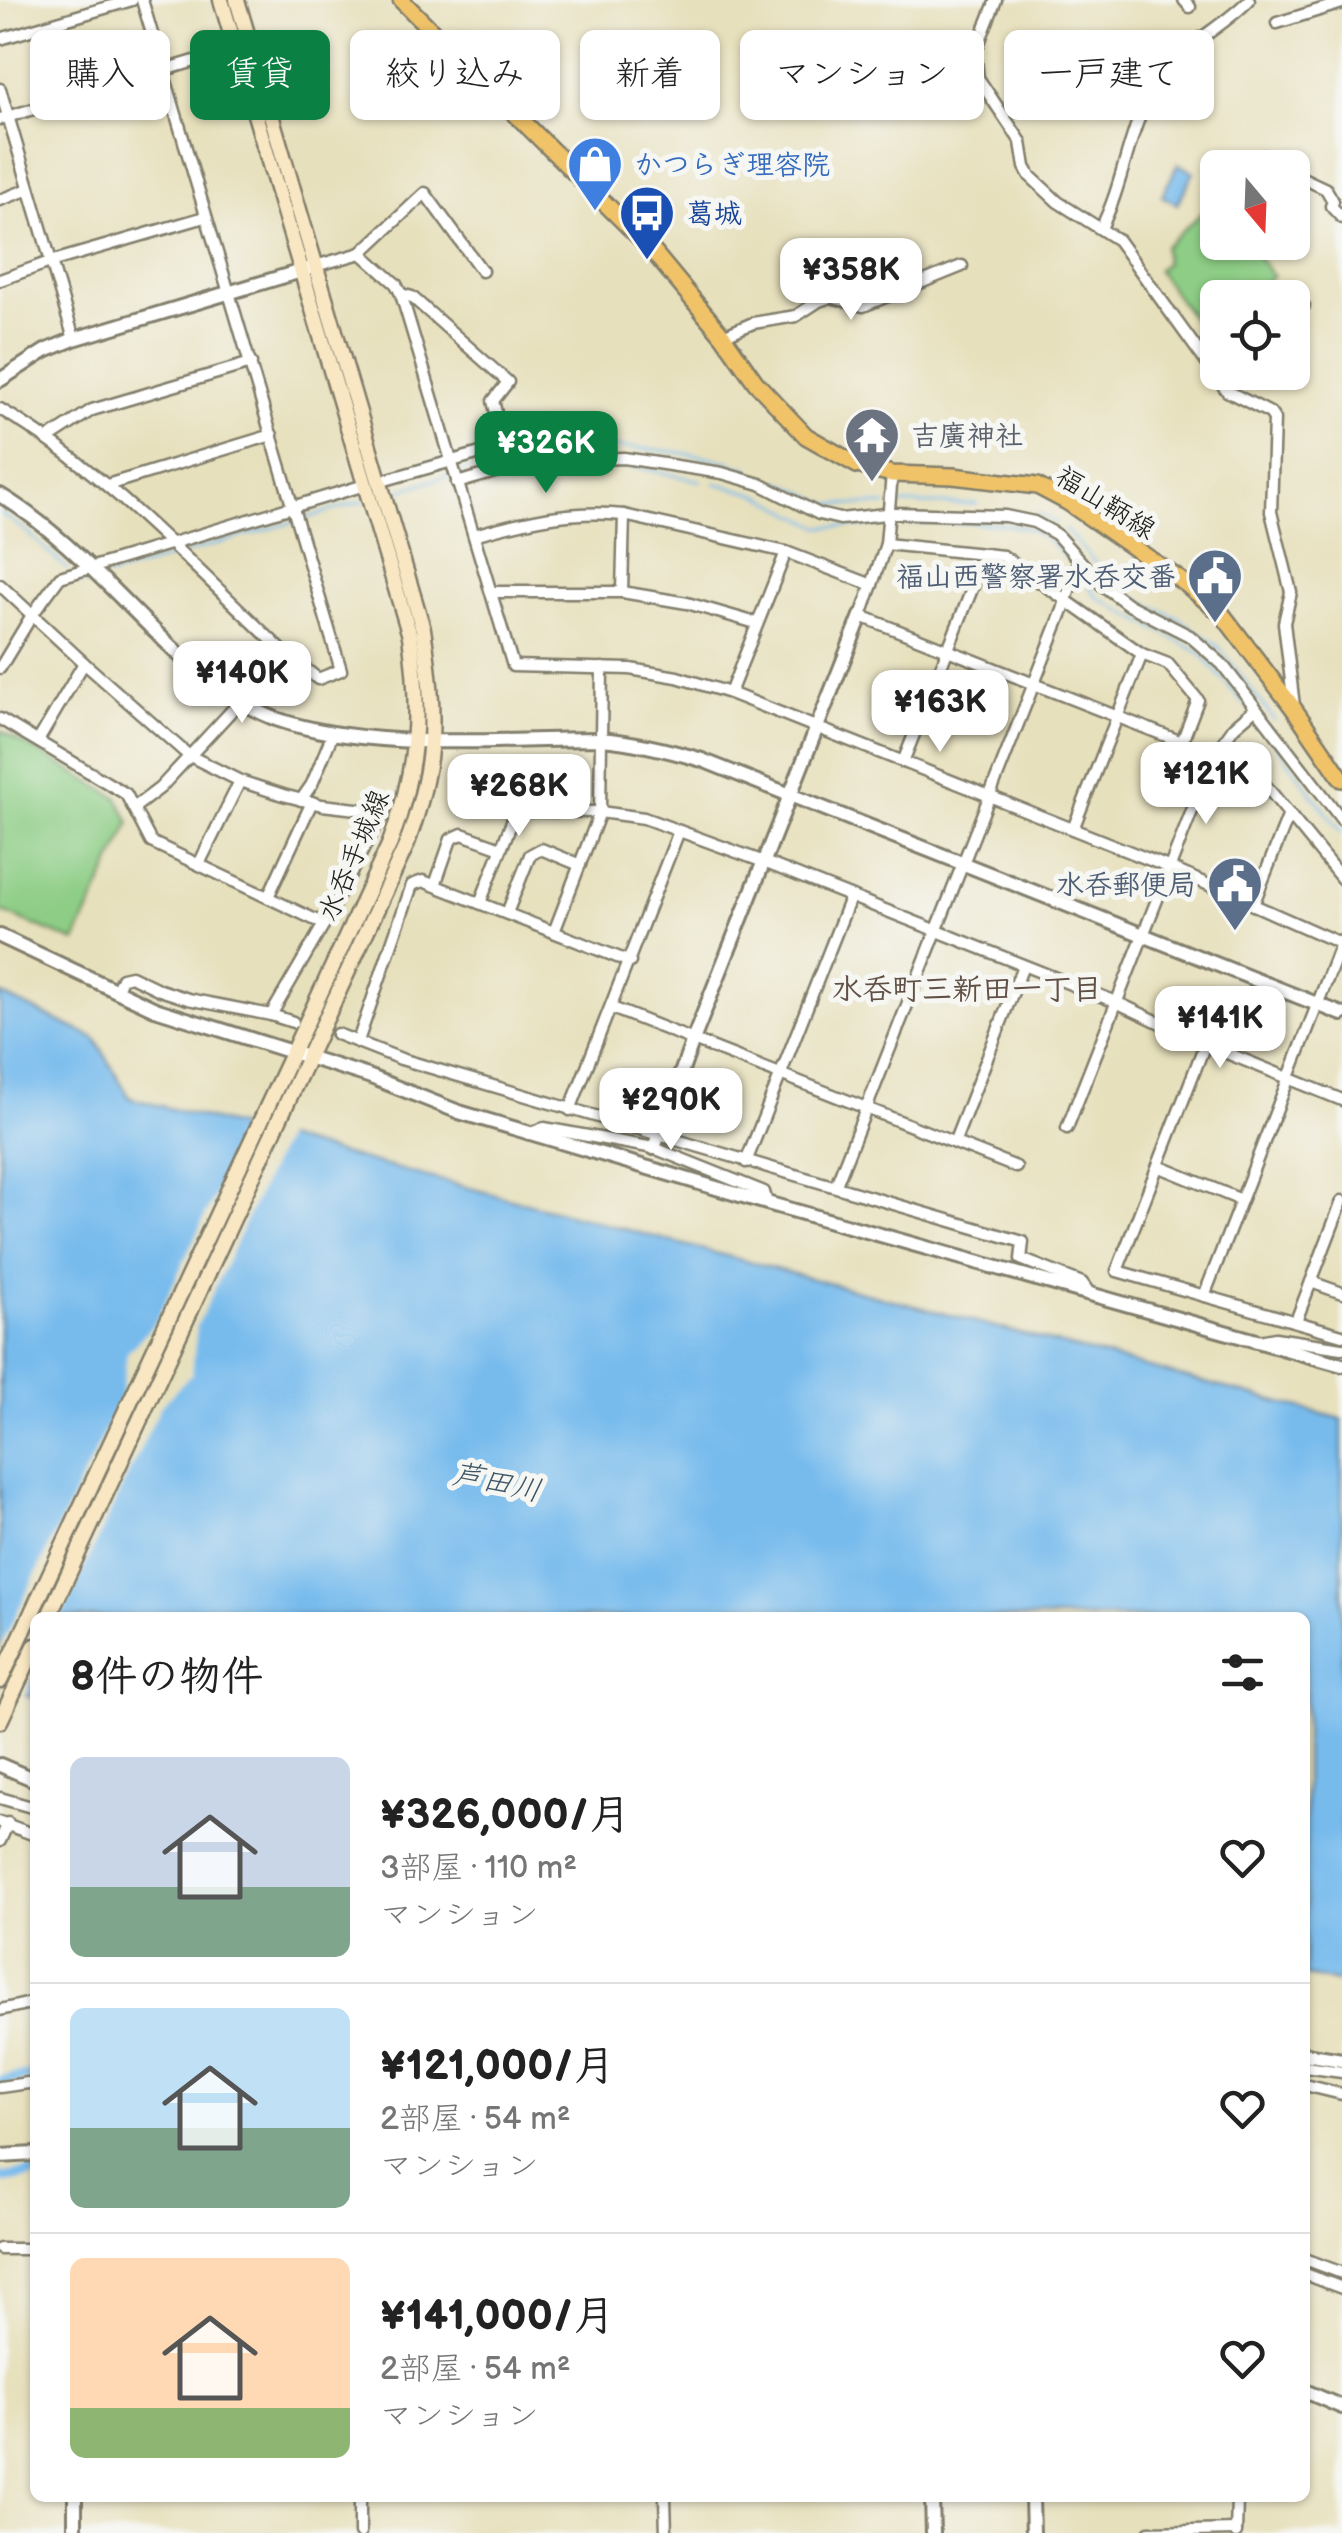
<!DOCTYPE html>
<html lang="ja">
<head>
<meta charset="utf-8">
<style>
	body { margin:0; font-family:"Balsamiq Sans","Klee One",sans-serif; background:#f6f6f6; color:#222; height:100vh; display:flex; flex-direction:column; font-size:38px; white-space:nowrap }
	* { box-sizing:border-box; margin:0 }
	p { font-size:32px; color:#767676 }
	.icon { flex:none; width:55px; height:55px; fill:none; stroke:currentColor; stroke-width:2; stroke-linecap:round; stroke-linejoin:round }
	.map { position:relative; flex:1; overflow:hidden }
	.side { position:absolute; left:30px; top:1612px; width:1280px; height:890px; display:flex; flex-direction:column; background:#fff; border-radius:15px; box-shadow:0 2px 8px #0004 }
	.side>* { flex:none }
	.guide { position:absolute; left:30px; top:30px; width:1282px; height:90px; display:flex; gap:20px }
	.needle { width:65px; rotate:161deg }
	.buttons { position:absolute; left:1200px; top:150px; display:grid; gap:20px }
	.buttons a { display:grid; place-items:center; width:110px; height:110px; border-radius:15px; background:#fff; box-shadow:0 2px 8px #0004; font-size:50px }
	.price { position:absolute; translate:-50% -85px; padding:0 22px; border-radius:20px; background:#fff; color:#222; font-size:32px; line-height:65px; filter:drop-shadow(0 2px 5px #0008) }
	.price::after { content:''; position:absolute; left:50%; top:60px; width:30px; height:22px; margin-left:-15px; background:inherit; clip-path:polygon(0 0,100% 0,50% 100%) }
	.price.selected { background:#0b8043; color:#fff }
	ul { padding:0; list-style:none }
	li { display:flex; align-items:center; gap:30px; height:250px; padding:0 40px }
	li+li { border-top:2px solid #e0e0e0 }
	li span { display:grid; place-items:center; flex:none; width:280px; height:200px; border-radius:15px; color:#555 }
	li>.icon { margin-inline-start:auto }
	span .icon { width:120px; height:120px; fill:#fffc; stroke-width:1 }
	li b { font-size:42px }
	h2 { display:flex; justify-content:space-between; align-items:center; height:120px; padding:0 40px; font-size:42px }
	.chip { padding:0 35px; border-radius:15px; background:#fff; box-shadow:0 2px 8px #0004; font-size:35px; line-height:90px }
	.chip.selected { background:#0b8043; color:#fff }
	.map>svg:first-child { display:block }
	.green { fill:#8dcd85; stroke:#547450; stroke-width:2.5 }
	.water { fill:#77bbed; stroke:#4a6c84; stroke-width:2.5 }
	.pier { fill:#e7e0bc }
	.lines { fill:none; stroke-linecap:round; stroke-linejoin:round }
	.stream { stroke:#77bbed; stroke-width:2.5 }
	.canal { stroke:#77bbed; stroke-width:10 }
	.minor-tunnel { stroke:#beb99c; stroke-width:10; stroke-dasharray:10 5; stroke-linecap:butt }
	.minor-casing { stroke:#827e6c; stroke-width:15 }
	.tertiary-casing { stroke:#827e6c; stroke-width:18 }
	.secondary-casing { stroke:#827e6c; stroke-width:19 }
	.primary-casing { stroke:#827e6c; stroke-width:20 }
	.minor { stroke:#fff; stroke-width:10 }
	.tertiary { stroke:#fff; stroke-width:12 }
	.secondary { stroke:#f9e7c3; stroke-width:14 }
	.primary { stroke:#f0c369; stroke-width:15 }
	.labels { text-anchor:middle; stroke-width:10; stroke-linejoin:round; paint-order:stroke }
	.shop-label { font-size:28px; font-weight:bold; fill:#366cbe; stroke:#f6f6f2; text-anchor:start }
	.transit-label { font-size:28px; font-weight:bold; fill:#164399; stroke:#f6f6f2; text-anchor:start }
	.worship-label { font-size:28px; font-weight:bold; fill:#5b616d; stroke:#f6f6f2; text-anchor:start }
	.street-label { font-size:28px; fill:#1c1c1c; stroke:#f6f6f2 }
	.service-label { font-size:28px; font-weight:bold; fill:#4e5e75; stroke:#f6f6f2; text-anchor:end }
	.neighbourhood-label { font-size:30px; font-weight:bold; fill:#605045; stroke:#f6f6f2 }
	.water-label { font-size:30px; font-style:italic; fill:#3c5465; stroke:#f6f6f2 }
</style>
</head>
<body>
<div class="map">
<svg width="1342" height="2533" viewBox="0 0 1342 2533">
	<rect width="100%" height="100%" fill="#f6f6f2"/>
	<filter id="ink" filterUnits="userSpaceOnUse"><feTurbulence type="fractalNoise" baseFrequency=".01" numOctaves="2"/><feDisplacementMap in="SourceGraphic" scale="20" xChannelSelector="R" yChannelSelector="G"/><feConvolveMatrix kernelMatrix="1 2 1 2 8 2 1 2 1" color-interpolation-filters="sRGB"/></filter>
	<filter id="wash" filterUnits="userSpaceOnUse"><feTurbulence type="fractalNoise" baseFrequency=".0048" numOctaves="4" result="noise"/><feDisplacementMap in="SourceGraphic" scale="40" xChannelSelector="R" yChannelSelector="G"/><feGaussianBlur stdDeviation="2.25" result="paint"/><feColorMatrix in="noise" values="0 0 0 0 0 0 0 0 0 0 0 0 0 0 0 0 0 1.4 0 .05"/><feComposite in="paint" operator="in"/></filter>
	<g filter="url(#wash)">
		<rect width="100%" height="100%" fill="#e7e0bc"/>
		<g class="green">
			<path d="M1204,211l13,3 1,28 29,1 26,33 -19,14 3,5 -3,2 -36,1 -1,23 -15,10 -45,-61 8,-7 -1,-16z"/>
			<path d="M0,730l118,68 12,25 -55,119 -75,-31z"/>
		</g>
		<g class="water">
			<path d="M1178,164l16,8 -17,32 -15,-8z"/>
			<path d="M0,994l95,44 35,60 1212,321v564l-37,-7v-358h-1270v80l-35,-10z"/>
		</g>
		<path class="pier" d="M248,1124l38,10 -89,192 -5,47 -32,34 -99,210 -26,1v56l-12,26 -23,-7v-45l121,-250 6,-45 29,-32z"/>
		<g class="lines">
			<g class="stream">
				<path d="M590,464l45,3 67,14"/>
				<path d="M458,473c82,-24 132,-32 217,-21 27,4 50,7 76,18"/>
				<path d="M779,481l50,23 57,1"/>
				<path d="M715,483l44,12 61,32 57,-1"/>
				<path d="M391,493l60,-18"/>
				<path d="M894,504h83"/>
				<path d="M0,513l25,17 42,39"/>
				<path d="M1036,513l20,10"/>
				<path d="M300,520l64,-19"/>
				<path d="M893,525c30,-2 116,-6 141,6 14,7 24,20 36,30"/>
				<path d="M1065,530l48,52 22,16 45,21 39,28 55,73"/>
				<path d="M185,553l108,-31"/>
				<path d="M1079,572l18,25 103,56 46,53"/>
				<path d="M108,576l69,-20"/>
				<path d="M76,578l6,5 14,-4"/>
				<path d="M1255,717l87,116"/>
			</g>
			<g class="canal">
				<path d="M0,2081l35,-6"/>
				<path d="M0,2179l35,-6"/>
				<path d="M1305,2266l37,14"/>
			</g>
		</g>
	</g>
	<g filter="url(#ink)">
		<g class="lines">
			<path class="minor-tunnel" d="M293,1022l44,12"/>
			<g class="minor-casing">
				<g id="minor">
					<path d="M142,0l199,670 -23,9 -33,-26"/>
					<path d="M996,0l-21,53 3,25 43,64 4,25 5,9 28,26 60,38 109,151 43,22 4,6 -3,93 20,80 -7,31 10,83"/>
					<path d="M1184,0l6,7"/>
					<path d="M1277,23l65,-20"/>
					<path d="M0,39l132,-39"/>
					<path d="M0,89l74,250"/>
					<path d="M0,119l235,-70"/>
					<path d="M1263,156l19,12"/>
					<path d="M1292,173l34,16 7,12 -2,5 11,12"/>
					<path d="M0,200l29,-11"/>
					<path d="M1101,228c25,-48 27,-106 60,-152 23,-32 61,-48 88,-76"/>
					<path d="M361,253l64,-60 57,78"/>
					<path d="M315,266l46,-13 35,31 5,10 112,372 117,3 47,8 53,16 438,174 174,77"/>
					<path d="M0,280l50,-18 155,-45"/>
					<path d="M1292,315l12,-9"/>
					<path d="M723,336l30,-13 43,-7 23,-15 12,-4 32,9 99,-40"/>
					<path d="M0,409c108,63 194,159 285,244l-125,135 -25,19"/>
					<path d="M49,438l43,-28 159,-47"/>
					<path d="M892,474l-6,70 -25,72 392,154 89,109"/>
					<path d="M378,482l127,-36 -12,-45 15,-19 -96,-85 -11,-3"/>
					<path d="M457,483l76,-22 91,-3 98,15 38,11 59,30 21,5 55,-6 110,3 29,6 22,12 46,51 27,20 61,31 32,28 120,156"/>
					<path d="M107,485l165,-50"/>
					<path d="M474,535c50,-14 98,-26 150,-20"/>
					<path d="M886,544l117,12 139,98 26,10 30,36 -16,42"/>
					<path d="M0,585l84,78"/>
					<path d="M491,592h131"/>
					<path d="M756,623l-69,-20 -65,-11 2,-77 162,37 86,33"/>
					<path d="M0,668l32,-53 28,-38 305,-92"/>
					<path d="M730,693l56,-141"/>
					<path d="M0,719l126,75 25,48 173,82"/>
					<path d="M38,741l46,-78 104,92 52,26 43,14 39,10 61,7 -59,112 -53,91 -83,-16 -28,-9 -29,-14 -9,2 -5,12"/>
					<path d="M903,762l83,-208"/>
					<path d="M301,800l11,-16 21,-51"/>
					<path d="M1073,829l69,-175"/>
					<path d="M199,864l41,-83"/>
					<path d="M435,885l16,-46 11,-5 39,14"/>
					<path d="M268,897l44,-95"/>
					<path d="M480,903l33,-84 8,-8 79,1 44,6 120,44 352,140 89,42 137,56"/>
					<path d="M1253,905l36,-91"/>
					<path d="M507,913l23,-58 11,-6 39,16"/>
					<path d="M554,932l46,-120 2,-144"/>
					<path d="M612,1008l404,159"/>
					<path d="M271,1015l22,7"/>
					<path d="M337,1034l64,25 622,183 -2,17 61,24 8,11"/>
					<path d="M358,1041l54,-156 11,-4 207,81"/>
					<path d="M1205,1044l-88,227 225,64"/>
					<path d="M570,1110l109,-279"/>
					<path d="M1067,1128l147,-373 20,-28 22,-19"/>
					<path d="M528,1134l16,-6 110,20 110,44 3,11"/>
					<path d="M954,1143l69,-177"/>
					<path d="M746,1162l104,-264"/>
					<path d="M1158,1166l83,34"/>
					<path d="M836,1185l227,-575 14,-45"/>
					<path d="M1311,1282l31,11"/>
					<path d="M1204,1296l138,-355"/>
					<path d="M1296,1321l46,-120"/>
					<path d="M1259,1341l16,-3 67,10"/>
					<path d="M0,1798l35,10"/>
					<path d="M0,1822l35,13"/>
					<path d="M0,1841l8,-18"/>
					<path d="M0,2010l35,-8"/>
					<path d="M1305,2067l37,5"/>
					<path d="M1305,2085l37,9"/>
					<path d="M0,2087l35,-5"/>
					<path d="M0,2249h35"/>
					<path d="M1305,2259l37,14"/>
					<path d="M1305,2274l37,14"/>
					<path d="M665,2498l1,35"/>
					<path d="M1149,2532l87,-2"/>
					<path d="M360,2533v-35"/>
					<path d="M1236,2533l1,-35"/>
				</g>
			</g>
			<g class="tertiary-casing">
				<g id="tertiary">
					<path d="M0,380l45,-29 29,-12 234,-70"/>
					<path d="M0,495c72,43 130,117 193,172 24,20 54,41 83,52 95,33 224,20 325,20 35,3 67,11 101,21l640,254"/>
					<path d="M0,936l155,73 213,67 91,36 308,91 575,162"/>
					<path d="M654,1148l39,-108 168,-424"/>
					<path d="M0,1765l35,15"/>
					<path d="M1305,2054l37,6"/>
					<path d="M0,2156l35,-2"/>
					<path d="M1305,2391l37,16"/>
					<path d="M75,2498v35"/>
					<path d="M932,2498l1,35"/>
					<path d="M1032,2498l1,35"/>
				</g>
			</g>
			<g class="secondary-casing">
				<g id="secondary">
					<path d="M48,1618l358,-772c31,-84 30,-130 17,-217l-186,-629"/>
					<path d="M0,1681l390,-838c27,-73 31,-130 20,-207l-189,-636"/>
					<path d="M0,1721l35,-75"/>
				</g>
			</g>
			<g class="primary-casing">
				<path id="primary" d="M401,0l250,249 72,87 33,47 50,53 51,29 35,9 61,2 84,10 32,17 117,81 36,30 72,95 48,70"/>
			</g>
			<use href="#minor" class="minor"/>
			<use href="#tertiary" class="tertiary"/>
			<use href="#secondary" class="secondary"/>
			<use href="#primary" class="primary"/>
		</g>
	</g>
	<defs>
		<g id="shop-pin" transform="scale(2.875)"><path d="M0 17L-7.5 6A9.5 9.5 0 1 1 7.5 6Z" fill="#3f7fe0" stroke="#f6f6f2"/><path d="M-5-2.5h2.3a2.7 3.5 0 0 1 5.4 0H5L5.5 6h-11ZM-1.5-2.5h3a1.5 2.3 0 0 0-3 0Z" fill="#fff"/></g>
		<g id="bus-pin" transform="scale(2.875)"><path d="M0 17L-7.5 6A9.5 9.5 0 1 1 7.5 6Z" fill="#1a4fb4" stroke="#f6f6f2"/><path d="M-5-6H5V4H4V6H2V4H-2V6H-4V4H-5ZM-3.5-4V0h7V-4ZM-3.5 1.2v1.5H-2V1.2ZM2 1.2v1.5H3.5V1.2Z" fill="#fff"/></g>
		<g id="temple-pin" transform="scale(2.875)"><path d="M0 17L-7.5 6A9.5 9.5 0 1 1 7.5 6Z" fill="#6b7280" stroke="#f6f6f2"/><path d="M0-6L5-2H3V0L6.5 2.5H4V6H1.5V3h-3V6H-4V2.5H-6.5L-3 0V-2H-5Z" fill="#fff"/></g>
		<g id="civic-pin" transform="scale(2.875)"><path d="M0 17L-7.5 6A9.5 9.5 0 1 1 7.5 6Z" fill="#5c6f8a" stroke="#f6f6f2"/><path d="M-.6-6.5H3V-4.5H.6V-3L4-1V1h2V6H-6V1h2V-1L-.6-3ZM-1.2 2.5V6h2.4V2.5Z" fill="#fff"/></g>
	</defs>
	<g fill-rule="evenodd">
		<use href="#shop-pin" x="595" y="164"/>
		<use href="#bus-pin" x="647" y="213"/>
		<use href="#temple-pin" x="872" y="435"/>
		<use href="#civic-pin" x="1215" y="576"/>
		<use href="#civic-pin" x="1235" y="884"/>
	</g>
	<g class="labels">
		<g class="shop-label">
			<text x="634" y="174">かつらぎ理容院</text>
		</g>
		<g class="transit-label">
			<text x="686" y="223">葛城</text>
		</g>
		<g class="worship-label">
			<text x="911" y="445">吉廣神社</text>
		</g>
		<g class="street-label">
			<text transform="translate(1106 502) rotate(32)" y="10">福山鞆線</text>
			<text transform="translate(353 855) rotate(-67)" y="10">水呑手城線</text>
		</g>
		<g class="service-label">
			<text x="1176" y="586">福山西警察署水呑交番</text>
			<text x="1196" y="894">水呑郵便局</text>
		</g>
		<g class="neighbourhood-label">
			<text x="967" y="999">水呑町三新田一丁目</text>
		</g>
		<g class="water-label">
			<text transform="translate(497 1482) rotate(12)" y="10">芦田川</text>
		</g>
	</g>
</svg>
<div class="buttons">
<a><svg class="needle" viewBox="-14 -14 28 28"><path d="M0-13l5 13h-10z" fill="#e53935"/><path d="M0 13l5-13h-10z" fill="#767676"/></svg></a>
<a><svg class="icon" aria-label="locate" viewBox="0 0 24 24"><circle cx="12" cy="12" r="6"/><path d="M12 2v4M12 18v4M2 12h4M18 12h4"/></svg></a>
</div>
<b class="price" style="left:851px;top:323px">¥358K</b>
<b class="price selected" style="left:546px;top:496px">¥326K</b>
<b class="price" style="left:242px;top:726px">¥140K</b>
<b class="price" style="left:940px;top:755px">¥163K</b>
<b class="price" style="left:1206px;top:827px">¥121K</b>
<b class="price" style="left:519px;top:839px">¥268K</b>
<b class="price" style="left:1220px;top:1071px">¥141K</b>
<b class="price" style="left:671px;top:1153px">¥290K</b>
<div class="guide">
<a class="chip">購入</a>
<a class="chip selected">賃貸</a>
<a class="chip">絞り込み</a>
<a class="chip">新着</a>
<a class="chip">マンション</a>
<a class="chip">一戸建て</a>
</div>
<section class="side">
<h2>8件の物件<svg class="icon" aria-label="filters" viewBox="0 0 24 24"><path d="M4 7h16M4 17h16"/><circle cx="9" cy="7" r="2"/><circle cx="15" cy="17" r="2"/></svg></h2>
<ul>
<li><span style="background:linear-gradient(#c9d6e8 65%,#7fa58c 0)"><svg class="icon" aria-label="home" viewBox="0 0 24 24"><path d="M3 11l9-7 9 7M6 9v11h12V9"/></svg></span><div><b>¥326,000/月</b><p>3部屋 · 110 m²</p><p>マンション</p></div><svg class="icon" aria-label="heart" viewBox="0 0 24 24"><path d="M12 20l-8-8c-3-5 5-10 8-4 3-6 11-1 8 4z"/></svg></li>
<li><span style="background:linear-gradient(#bfe0f5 60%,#7fa58c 0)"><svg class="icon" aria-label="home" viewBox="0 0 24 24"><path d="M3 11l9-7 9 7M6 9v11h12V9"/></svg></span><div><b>¥121,000/月</b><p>2部屋 · 54 m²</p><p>マンション</p></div><svg class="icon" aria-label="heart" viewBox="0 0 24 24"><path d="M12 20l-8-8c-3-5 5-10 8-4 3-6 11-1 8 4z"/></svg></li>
<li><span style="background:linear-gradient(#ffd9b3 75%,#8fb573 0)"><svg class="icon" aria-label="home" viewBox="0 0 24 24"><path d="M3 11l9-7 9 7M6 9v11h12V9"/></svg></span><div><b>¥141,000/月</b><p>2部屋 · 54 m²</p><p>マンション</p></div><svg class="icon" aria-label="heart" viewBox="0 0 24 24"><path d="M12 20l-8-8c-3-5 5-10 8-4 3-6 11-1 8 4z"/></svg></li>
</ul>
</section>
</div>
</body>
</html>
